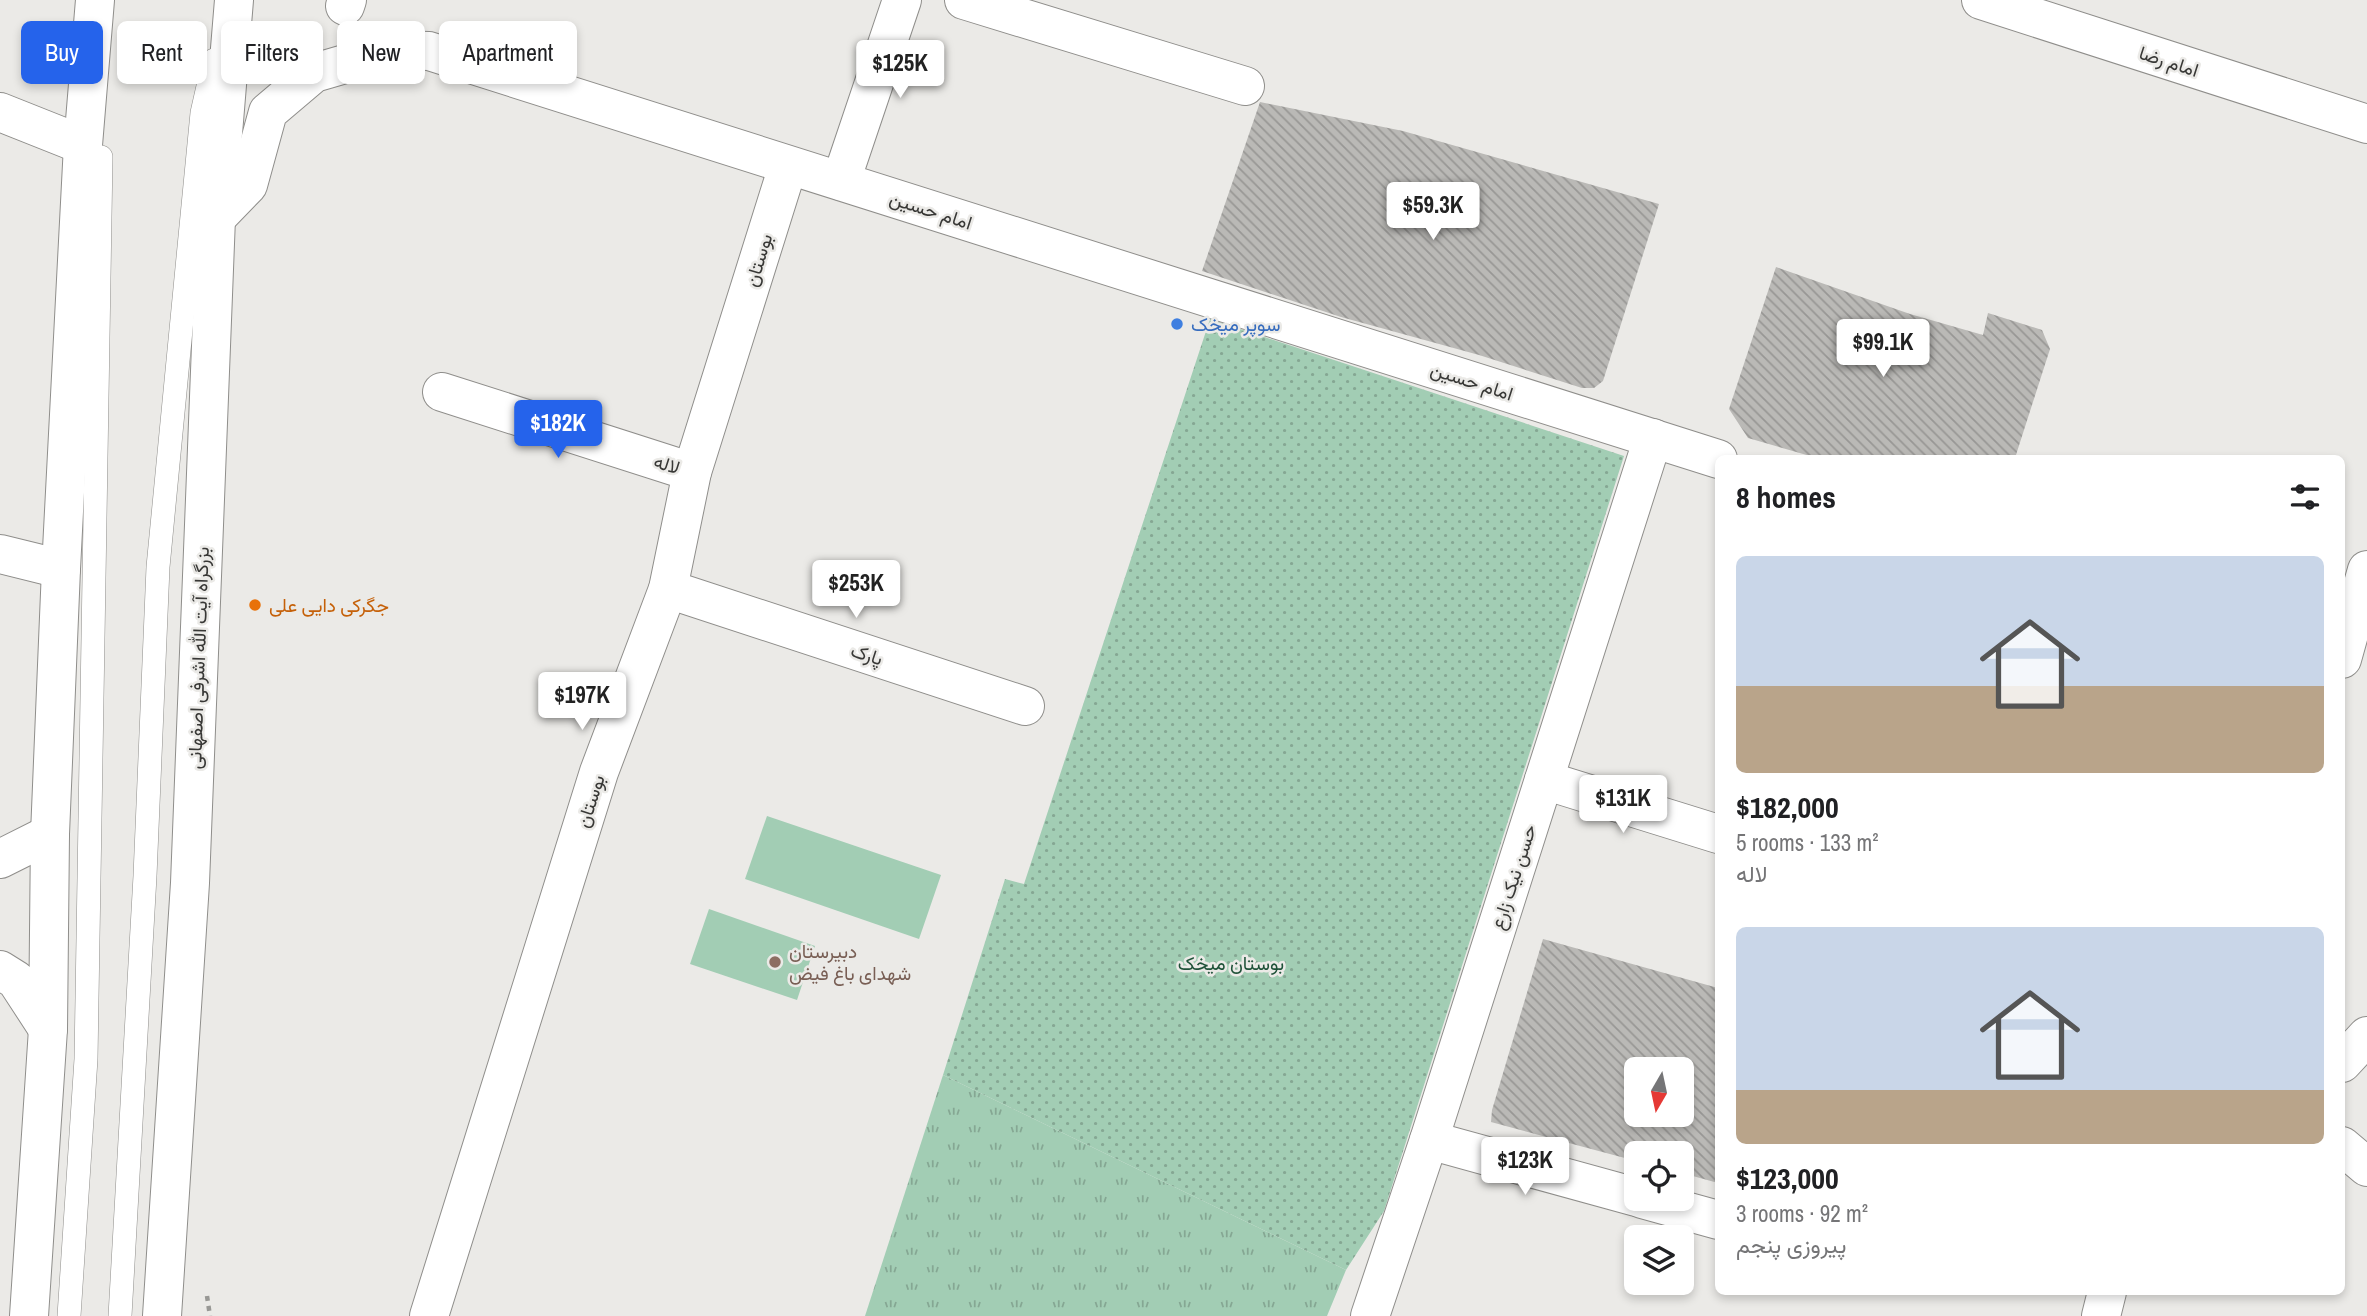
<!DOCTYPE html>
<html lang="en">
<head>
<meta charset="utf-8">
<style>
	body { margin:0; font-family:"Archivo Narrow",Vazirmatn,sans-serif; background:#f6f6f6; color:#202124; height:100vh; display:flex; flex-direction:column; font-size:26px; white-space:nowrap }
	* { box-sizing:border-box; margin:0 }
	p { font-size:23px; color:#757577 }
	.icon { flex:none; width:38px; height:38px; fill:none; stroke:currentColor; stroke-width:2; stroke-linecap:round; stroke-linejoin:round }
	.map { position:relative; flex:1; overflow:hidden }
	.side { position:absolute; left:1715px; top:455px; width:630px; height:840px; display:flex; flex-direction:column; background:#fff; border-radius:10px; box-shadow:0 4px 10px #0003 }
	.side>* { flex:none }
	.top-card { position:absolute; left:21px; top:21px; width:665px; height:63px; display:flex; gap:14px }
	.needle { width:46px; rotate:189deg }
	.buttons { position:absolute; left:1624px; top:1057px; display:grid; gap:14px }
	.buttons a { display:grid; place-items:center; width:70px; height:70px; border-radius:10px; background:#fff; box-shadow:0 4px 10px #0003; font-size:35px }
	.price { position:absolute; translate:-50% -60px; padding:0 16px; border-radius:7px; background:#fff; color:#222; font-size:23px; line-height:46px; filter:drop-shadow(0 2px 4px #0008) }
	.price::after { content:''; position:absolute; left:50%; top:42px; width:21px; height:16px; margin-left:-10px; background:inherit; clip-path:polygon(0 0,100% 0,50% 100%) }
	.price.current { background:#2563eb; color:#fff }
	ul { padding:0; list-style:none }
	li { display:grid; align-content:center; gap:14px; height:371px; padding:0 21px }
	li span { display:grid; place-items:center; height:217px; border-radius:10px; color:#555 }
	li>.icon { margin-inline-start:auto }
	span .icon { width:126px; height:126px; fill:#fffc; stroke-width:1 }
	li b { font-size:30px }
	h2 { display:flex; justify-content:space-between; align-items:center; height:84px; padding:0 21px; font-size:30px }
	.pill { padding:0 24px; border-radius:10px; background:#fff; box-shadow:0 4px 10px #0003; font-size:24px; line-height:63px }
	.pill.current { background:#2563eb; color:#fff }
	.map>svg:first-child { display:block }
	.grass { fill:url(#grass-tufts) }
	.park { fill:url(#park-dots) }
	.garden { fill:#a2cdb4 }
	.building { fill:url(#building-back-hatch); fill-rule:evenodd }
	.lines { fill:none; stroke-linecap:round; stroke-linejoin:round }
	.lane-casing { stroke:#8f8e8b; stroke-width:24 }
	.street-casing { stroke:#8f8e8b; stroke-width:40 }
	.secondary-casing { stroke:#8f8e8b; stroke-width:40 }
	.highway-casing { stroke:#8f8e8b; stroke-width:40 }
	.path { stroke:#989895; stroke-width:4.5; stroke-dasharray:5 5; stroke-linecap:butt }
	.lane { stroke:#fff; stroke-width:23 }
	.street { stroke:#fff; stroke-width:38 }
	.secondary { stroke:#fff; stroke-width:38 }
	.highway { stroke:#fff; stroke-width:38 }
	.shop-dot { fill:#3f7fe0; stroke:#ebeae7; stroke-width:2.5 }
	.food-dot { fill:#e8710a; stroke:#ebeae7; stroke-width:2.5 }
	.education-dot { fill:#8d6e63; stroke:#ebeae7; stroke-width:2.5 }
	.labels { text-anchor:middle; stroke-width:5; stroke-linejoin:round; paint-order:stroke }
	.street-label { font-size:19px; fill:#383836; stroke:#ebeae7 }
	.shop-label { font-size:19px; fill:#366cbe; stroke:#ebeae7; text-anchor:start }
	.food-label { font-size:19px; fill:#c56008; stroke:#ebeae7; text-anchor:start }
	.education-label { font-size:19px; fill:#785e54; stroke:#ebeae7; text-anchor:start }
	.park-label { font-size:19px; fill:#1f5239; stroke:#ebeae7 }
</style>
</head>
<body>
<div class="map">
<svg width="2367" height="1316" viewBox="0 0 2367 1316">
	<defs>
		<pattern id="grass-tufts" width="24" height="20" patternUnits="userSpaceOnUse" patternTransform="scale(1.75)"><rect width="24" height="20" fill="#a2cdb4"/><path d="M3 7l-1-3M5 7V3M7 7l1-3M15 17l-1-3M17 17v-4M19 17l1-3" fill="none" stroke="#85a793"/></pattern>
		<pattern id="park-dots" width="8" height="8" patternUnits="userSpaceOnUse" patternTransform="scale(1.75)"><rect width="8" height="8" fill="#a2cdb4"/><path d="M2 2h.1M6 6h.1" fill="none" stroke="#85a793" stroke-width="1.8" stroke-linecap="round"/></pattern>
		<pattern id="building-back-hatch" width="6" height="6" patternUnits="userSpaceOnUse" patternTransform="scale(1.75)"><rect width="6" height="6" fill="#bab9b6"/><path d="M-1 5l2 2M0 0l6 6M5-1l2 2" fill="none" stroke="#989795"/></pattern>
	</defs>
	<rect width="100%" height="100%" fill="#ebeae7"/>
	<path class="grass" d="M943,1075l403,195 -19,46h-462z"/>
	<path class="park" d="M1210,319l414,137 -240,755 -38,59 -403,-195 62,-196 19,5z"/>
	<g class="garden">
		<path d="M767,816l174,59 -22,64 -174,-60z"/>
		<path d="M709,909l106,37 -18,54 -107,-36z"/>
	</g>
	<g class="building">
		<path d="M1260,102l143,29 256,73 -56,177 -9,7h-12l-103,-33 -138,-38 -139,-46z"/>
		<path d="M1776,267l134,47 73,21 5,-22 54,17 8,19 -35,109h-198l-69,-20 -19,-29z"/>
		<path d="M1543,939l175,49v195l-36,-10v-20h-46v8l-145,-39 1,-12zM1636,1069h46v46h-46z"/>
	</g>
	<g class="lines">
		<g class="lane-casing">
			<g id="lane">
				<path d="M69,1316l17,-257 15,-902"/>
				<path d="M120,1316l25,-440 13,-309 44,-454 12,-53"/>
			</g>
		</g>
		<g class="street-casing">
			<g id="street">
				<path d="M964,0l281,86"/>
				<path d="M1981,0l386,124"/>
				<path d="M345,6l2,-6"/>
				<path d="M0,112l83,33"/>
				<path d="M216,218l32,-33 20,-73 46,-39 79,-23 36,1 1289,408"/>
				<path d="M442,392l250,80"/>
				<path d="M0,554l61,15"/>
				<path d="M668,589l357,117"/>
				<path d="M2342,659l25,-89"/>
				<path d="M1544,780l174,54"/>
				<path d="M2342,1063l25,-27"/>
				<path d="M1429,1140l207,57"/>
				<path d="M2342,1146l25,21"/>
				<path d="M1642,1199l76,21"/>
				<path d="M429,1316l170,-544 69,-183 24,-117 96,-306"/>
				<path d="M2101,1316l6,-24"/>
			</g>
		</g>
		<g class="secondary-casing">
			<g id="secondary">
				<path d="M841,181l61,-181"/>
				<path d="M0,859l50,-25"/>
				<path d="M0,970l16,10 32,49"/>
				<path d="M1370,1316l59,-176 224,-702"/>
			</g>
		</g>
		<g class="highway-casing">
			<g id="highway">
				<path d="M29,1316l19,-287 2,-195 11,-265 22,-424 12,-145"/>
				<path d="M162,1316l28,-433 26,-665 18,-218"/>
			</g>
		</g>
		<path class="path" d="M207,1296l3,20"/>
		<use href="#lane" class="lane"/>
		<use href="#street" class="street"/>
		<use href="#secondary" class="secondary"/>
		<use href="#highway" class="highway"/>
	</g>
	<circle class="shop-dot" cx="1177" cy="324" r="7"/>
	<circle class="food-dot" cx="255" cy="605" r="7"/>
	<circle class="education-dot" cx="775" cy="962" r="7"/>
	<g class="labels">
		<g class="street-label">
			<text transform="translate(2169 61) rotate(18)" y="7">امام رضا</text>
			<text transform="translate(931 210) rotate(18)" y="7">امام حسین</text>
			<text transform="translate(758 260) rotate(-73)" y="7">بوستان</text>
			<text transform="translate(1472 381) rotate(18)" y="7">امام حسین</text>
			<text transform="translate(667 464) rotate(18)" y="7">لاله</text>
			<text transform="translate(867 654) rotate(18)" y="7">پارک</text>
			<text transform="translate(198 658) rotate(-88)" y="7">بزرگراه آیت الله اشرفی اصفهانی</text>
			<text transform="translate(590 801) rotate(-72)" y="7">بوستان</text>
			<text transform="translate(1513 877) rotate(-72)" y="7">حسن نیک زارع</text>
		</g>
		<g class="shop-label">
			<text x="1191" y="331">سوپر میخک</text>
		</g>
		<g class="food-label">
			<text x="269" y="612">جگرکی دایی علی</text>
		</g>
		<g class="education-label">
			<text x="789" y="958">دبیرستان<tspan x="789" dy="22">شهدای باغ فیض</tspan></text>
		</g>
		<g class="park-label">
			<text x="1231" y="970">بوستان میخک</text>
		</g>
	</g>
</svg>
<div class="buttons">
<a><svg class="needle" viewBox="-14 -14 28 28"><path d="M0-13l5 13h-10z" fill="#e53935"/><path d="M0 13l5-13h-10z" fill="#757577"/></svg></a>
<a><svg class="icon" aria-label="locate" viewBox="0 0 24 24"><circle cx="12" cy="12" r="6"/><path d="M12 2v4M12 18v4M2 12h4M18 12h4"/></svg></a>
<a><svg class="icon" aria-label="layers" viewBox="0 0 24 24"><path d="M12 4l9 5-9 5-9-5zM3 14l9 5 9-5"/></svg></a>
</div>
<b class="price" style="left:900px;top:100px">$125K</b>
<b class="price" style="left:1433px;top:242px">$59.3K</b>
<b class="price" style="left:1883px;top:379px">$99.1K</b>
<b class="price current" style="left:558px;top:460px">$182K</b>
<b class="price" style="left:856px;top:620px">$253K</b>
<b class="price" style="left:582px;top:732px">$197K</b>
<b class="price" style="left:1623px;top:835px">$131K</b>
<b class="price" style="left:1525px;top:1197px">$123K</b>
<div class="top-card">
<a class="pill current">Buy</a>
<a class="pill">Rent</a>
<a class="pill">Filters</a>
<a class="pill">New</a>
<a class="pill">Apartment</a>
</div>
<section class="side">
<h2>8 homes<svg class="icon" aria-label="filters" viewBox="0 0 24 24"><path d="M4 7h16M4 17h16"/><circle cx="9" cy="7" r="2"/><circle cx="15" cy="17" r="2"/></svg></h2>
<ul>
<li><span style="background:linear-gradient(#c9d6e8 60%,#b9a48a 0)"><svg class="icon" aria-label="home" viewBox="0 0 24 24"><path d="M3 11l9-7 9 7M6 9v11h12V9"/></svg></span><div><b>$182,000</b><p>5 rooms · 133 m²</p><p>لاله</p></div></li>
<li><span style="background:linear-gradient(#c9d6e8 75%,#b9a48a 0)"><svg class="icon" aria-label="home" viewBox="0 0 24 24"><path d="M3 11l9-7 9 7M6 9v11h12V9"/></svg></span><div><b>$123,000</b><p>3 rooms · 92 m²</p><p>پیروزی پنجم</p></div></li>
</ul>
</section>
</div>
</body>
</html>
